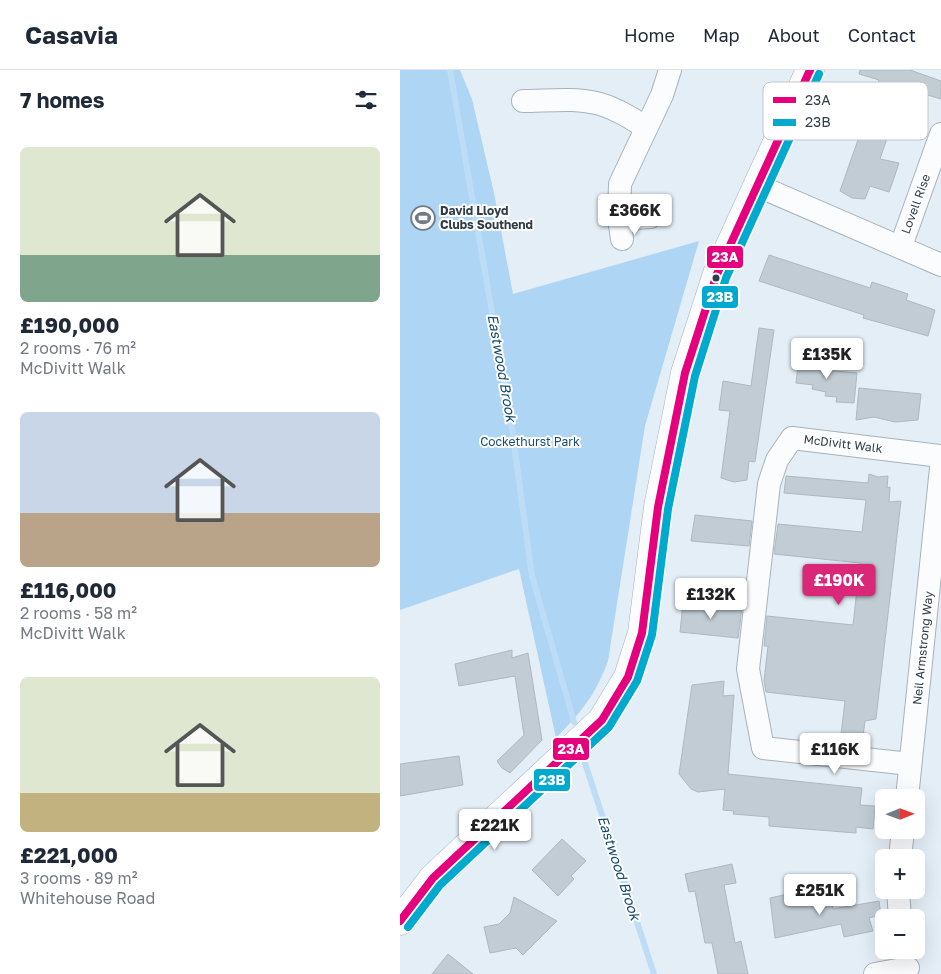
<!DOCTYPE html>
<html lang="en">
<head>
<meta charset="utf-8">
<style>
	body { margin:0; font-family:"Golos Text",sans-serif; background:#f6f6f7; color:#1f2937; height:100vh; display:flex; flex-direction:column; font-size:19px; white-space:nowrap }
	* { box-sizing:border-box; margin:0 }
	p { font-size:16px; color:#747a83 }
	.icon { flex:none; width:28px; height:28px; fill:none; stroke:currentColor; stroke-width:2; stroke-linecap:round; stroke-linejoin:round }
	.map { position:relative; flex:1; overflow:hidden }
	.drawer { display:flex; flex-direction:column; background:#fff; width:400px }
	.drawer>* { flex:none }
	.needle { width:32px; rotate:89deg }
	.controls { position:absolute; left:475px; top:719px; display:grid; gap:10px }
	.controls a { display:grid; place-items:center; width:50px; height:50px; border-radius:8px; background:#fff; box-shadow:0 5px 20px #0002; font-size:25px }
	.price { position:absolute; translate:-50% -42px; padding:0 11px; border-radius:5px; background:#fff; color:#222; font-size:16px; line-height:32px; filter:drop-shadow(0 1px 2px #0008) }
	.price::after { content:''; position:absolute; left:50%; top:30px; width:15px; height:11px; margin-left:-8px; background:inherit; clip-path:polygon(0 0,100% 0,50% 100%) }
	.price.selected { background:#db2777; color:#fff }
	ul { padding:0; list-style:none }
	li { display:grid; align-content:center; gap:10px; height:265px; padding:0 20px }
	li span { display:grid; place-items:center; height:155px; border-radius:8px; color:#555 }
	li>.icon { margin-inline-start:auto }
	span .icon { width:90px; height:90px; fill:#fffc; stroke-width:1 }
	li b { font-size:21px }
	h2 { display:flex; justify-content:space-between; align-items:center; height:60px; padding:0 20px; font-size:21px }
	header { display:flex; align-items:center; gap:30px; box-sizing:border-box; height:70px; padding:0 25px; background:#fff; border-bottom:1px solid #e0e1e3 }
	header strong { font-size:24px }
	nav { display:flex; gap:28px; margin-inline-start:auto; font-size:18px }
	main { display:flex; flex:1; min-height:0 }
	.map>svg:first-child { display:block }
	.green { fill:#aed5f4 }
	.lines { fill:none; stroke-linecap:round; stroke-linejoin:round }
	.stream { stroke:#bdddf7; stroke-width:6 }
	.building { fill:#c2ccd5; stroke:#aeb8c0 }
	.street-casing { stroke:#a7b2ba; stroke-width:24 }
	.secondary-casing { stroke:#a7b2ba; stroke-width:29 }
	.street { stroke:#fbfcfe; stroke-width:22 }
	.secondary { stroke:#fbfcfe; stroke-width:28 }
	.bus-1-casing { stroke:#fff; stroke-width:11 }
	.bus-2-casing { stroke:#fff; stroke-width:11 }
	.bus-1 { stroke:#e5007d; stroke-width:8 }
	.bus-2 { stroke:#00a9ce; stroke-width:8 }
	.bus-dot { fill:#303d47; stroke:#fff; stroke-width:2 }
	.labels { text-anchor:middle; stroke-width:4; stroke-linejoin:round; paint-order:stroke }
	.street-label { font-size:12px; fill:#303d47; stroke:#fff }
	.poi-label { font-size:12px; font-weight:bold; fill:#303d47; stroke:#fff; text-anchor:start }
	.park-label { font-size:12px; fill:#164c70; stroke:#fff }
	.water-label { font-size:14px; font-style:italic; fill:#134a6e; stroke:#fff }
	.key { fill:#fff; stroke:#c1c5c8; stroke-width:1 }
	.key-label { font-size:14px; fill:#303d47 }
	.line-badge { stroke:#fff; stroke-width:2 }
	.badge-label { font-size:14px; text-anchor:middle; font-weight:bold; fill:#fff }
</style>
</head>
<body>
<header>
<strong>Casavia</strong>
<nav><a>Home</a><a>Map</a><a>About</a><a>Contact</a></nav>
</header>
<main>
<section class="drawer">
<h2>7 homes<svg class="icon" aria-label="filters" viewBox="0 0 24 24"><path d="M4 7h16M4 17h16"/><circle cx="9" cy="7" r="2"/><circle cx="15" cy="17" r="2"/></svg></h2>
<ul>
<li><span style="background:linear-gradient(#dfe7d0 70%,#7fa58c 0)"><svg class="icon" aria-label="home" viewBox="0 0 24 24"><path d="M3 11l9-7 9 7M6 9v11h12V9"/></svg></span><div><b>£190,000</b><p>2 rooms · 76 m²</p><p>McDivitt Walk</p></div></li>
<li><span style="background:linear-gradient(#c9d6e8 65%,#b9a48a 0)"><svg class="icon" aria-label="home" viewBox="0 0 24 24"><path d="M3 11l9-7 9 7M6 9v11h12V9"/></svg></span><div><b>£116,000</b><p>2 rooms · 58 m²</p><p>McDivitt Walk</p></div></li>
<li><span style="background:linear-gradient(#dfe7d0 75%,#c2b280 0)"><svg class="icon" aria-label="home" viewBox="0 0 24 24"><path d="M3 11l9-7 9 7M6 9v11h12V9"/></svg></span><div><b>£221,000</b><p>3 rooms · 89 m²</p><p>Whitehouse Road</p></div></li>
</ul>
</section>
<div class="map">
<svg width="541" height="904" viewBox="0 0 541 904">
	<rect width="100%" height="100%" fill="#e4eef7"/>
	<path class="green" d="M0,0h60l12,29 22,94 19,101 186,-53 -54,185 -37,235c-13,35 -26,50 -52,77l-37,-169 -119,41z"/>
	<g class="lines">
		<g class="stream">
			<path d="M50,0l61,352 21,154 42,146"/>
			<path d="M185,693l69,211"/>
		</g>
	</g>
	<g class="building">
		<path d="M460,0h50l31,11v18l-37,-11 -24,71 19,4 -5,15 -5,14 -19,-6 -5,13 -13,-1 -12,-7 39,-111 -20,-6z"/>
		<path d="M369,185l101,33 2,-6 36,12 -2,6 29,10 -7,26 -65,-18 1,-3 -105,-34z"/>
		<path d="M359,258l15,2 -19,132 -6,-1 -2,19 -13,2 -13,-4 9,-67 -11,-1 4,-29 28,5z"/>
		<path d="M399,287l27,3 -1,10 32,3 -3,30 -18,-1 1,-5 -12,-1 1,-4 -14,-3 1,-4 -17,-2z"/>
		<path d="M459,318l62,6 -3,26 -23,2 -21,-5 -18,3z"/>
		<path d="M469,404l9,3 10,-1 -1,12 3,-1 -1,15 12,-1 -25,218 -11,2 -2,15 -12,2 -10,-3 4,-34 -79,-9 -2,-11 4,-35h-4l3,-30 86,9 7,-62 -86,-9 4,-30 84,8 4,-32 -82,-7 2,-17 82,7z"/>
		<path d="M295,445l57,6 -3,25 -58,-5z"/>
		<path d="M283,533l59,5 -4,30 -58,-6z"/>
		<path d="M112,580v8l16,-5 14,87 -32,33 -8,-5 -5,-7 27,-26 -9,-59 -56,10 -4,-22z"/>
		<path d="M324,611l-1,15 11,-1 -6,79 134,14 -2,17 15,1 -2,23 -17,-2v6l-87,-7v-9l-36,-3 1,-3 -11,-1 2,-21 -27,3 -7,-3 -12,-15 13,-89z"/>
		<path d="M59,686l4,29 -63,11v-32z"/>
		<path d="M162,769l24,22 -15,15 3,3 -16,17 -26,-26z"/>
		<path d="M332,794l4,19 -12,2 11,58 6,-2 7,33h-30l-6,-31h-7l-10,-52 -6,1 -4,-18z"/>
		<path d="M397,822l2,12 32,-6 2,11 46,-8 2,14 -12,3 4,13 -29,6 -3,-13 -66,14 -5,-40z"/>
		<path d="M114,827l43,24 -34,34 -7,-7 -26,5 -6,-26 15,-3 11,-11z"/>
		<path d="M48,884l25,20h-41z"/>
	</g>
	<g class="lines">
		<g class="street-casing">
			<g id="street">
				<path d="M123,31c24,0 53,-4 77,3 17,5 31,14 45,23"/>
				<path d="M356,115l185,80"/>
				<path d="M219,149l31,-2"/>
				<path d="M222,169l-3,-20 1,-35 42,-89 8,-25"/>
				<path d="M501,176l40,-112"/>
				<path d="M510,694l-147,-16 -15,-79 21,-185 8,-24 15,-22 149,18"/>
				<path d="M507,728l34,-330"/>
				<path d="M500,788l3,-28"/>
				<path d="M498,820l2,28"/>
				<path d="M475,904l33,-6"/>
			</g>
		</g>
		<g class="secondary-casing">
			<path id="secondary" d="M0,851l33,-43 169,-158 26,-43 14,-44 16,-126 27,-134 32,-99 93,-204"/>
		</g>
		<use href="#street" class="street"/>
		<use href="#secondary" class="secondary"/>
		<g class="bus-1-casing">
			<path id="bus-1" d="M0,851l33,-43 169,-158 26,-43 14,-44 16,-126 27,-134 32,-99 93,-204"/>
		</g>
		<g class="bus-2-casing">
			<path id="bus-2" d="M8,857l32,-42 169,-158 28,-46 15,-46 16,-126 27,-133 31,-98 93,-204"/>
		</g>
		<use href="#bus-1" class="bus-1"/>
		<use href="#bus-2" class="bus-2"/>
	</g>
	<defs>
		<g id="stadium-ring" transform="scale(1.25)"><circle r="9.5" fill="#fff" stroke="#6f7b85" stroke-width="1.5"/><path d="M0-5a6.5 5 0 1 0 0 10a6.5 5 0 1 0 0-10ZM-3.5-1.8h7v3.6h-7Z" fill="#6f7b85"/></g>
	</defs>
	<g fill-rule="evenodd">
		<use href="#stadium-ring" x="23" y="148"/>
	</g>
	<circle class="bus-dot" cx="316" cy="208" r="4.5"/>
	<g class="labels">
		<g class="street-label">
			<text transform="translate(516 134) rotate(-70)" y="4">Lovell Rise</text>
			<text transform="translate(443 374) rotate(7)" y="4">McDivitt Walk</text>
			<text transform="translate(523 578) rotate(-84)" y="4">Neil Armstrong Way</text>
		</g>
		<g class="poi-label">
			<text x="40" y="145">David Lloyd<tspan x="40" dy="14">Clubs Southend</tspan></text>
		</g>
		<g class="park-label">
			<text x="130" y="376">Cockethurst Park</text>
		</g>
		<g class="water-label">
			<text transform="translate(102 298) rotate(80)" y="5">Eastwood Brook</text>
			<text transform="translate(219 798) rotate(72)" y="5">Eastwood Brook</text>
		</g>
	</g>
	<rect x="363" y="12" width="165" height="58" rx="8" class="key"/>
	<rect x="373" y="27" width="23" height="6" fill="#e5007d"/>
	<rect x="373" y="49" width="23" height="7" fill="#00a9ce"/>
	<g class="key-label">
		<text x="405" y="35">23A</text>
		<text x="405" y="57">23B</text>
	</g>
	<g class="line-badge">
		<rect x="306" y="175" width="38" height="24" rx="5" fill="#e5007d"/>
		<rect x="301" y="215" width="38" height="24" rx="5" fill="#00a9ce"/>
		<rect x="152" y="667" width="38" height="24" rx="5" fill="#e5007d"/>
		<rect x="133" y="698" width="38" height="24" rx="5" fill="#00a9ce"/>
	</g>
	<g class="badge-label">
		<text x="325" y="192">23A</text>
		<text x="320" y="232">23B</text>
		<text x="171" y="684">23A</text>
		<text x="152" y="715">23B</text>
	</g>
</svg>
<div class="controls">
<a><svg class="needle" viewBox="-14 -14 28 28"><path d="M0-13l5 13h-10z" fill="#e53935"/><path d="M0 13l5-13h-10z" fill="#747a83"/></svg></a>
<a>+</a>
<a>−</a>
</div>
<b class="price" style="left:235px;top:166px">£366K</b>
<b class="price" style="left:427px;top:310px">£135K</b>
<b class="price selected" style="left:439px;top:536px">£190K</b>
<b class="price" style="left:311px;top:550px">£132K</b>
<b class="price" style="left:435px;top:705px">£116K</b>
<b class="price" style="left:95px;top:781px">£221K</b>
<b class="price" style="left:420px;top:846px">£251K</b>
</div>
</main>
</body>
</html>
